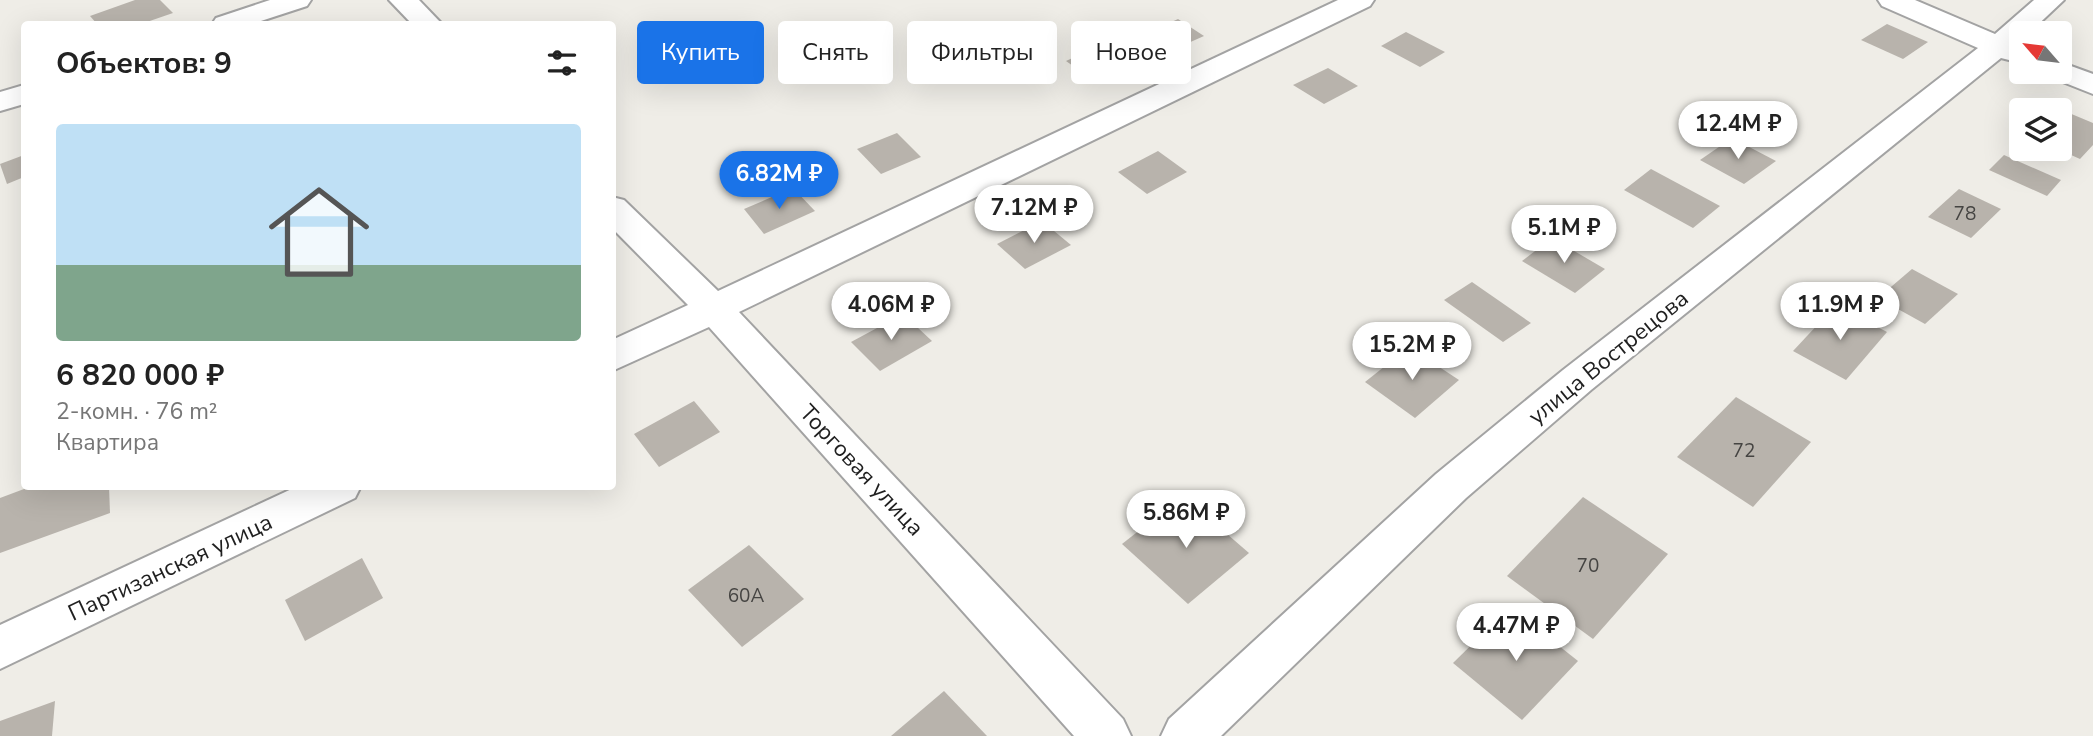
<!DOCTYPE html>
<html lang="ru">
<head>
<meta charset="utf-8">
<style>
	body { margin:0; font-family:"Nunito Sans",sans-serif; background:#f6f6f6; color:#222; height:100vh; display:flex; flex-direction:column; font-size:26px; white-space:nowrap }
	* { box-sizing:border-box; margin:0 }
	p { font-size:23px; color:#767676 }
	.icon { flex:none; width:38px; height:38px; fill:none; stroke:currentColor; stroke-width:2; stroke-linecap:round; stroke-linejoin:round }
	.map { position:relative; flex:1; overflow:hidden }
	.side { position:absolute; left:21px; top:21px; width:595px; height:469px; display:flex; flex-direction:column; background:#fff; border-radius:7px; box-shadow:0 7px 28px #0002 }
	.side>* { flex:none }
	.guide { position:absolute; left:637px; top:21px; width:665px; height:63px; display:flex; gap:14px }
	.needle { width:46px; rotate:298deg }
	.fabs { position:absolute; left:2009px; top:21px; display:grid; gap:14px }
	.fabs a { display:grid; place-items:center; width:63px; height:63px; border-radius:7px; background:#fff; box-shadow:0 7px 28px #0002; font-size:35px }
	.price { position:absolute; translate:-50% -60px; padding:0 16px; border-radius:24px; background:#fff; color:#222; font-size:23px; line-height:46px; filter:drop-shadow(0 2px 4px #0008) }
	.price::after { content:''; position:absolute; left:50%; top:42px; width:21px; height:16px; margin-left:-10px; background:inherit; clip-path:polygon(0 0,100% 0,50% 100%) }
	.price.selected { background:#1a73e8; color:#fff }
	ul { padding:0; list-style:none }
	li { display:grid; align-content:center; gap:14px; height:371px; padding:0 35px }
	li+li { border-top:2px solid #e0e0e0 }
	li span { display:grid; place-items:center; height:217px; border-radius:7px; color:#555 }
	li>.icon { margin-inline-start:auto }
	span .icon { width:126px; height:126px; fill:#fffc; stroke-width:1 }
	li b { font-size:30px }
	h2 { display:flex; justify-content:space-between; align-items:center; height:84px; padding:0 35px; font-size:30px }
	.tag { padding:0 24px; border-radius:7px; background:#fff; box-shadow:0 7px 28px #0002; font-size:24px; line-height:63px }
	.tag.selected { background:#1a73e8; color:#fff }
	.map>svg:first-child { display:block }
	.building { fill:#b8b3ac }
	.lines { fill:none; stroke-linecap:round; stroke-linejoin:round }
	.minor-casing { stroke:#a3a3a3; stroke-width:4 }
	.minor { fill:#fff; fill-rule:evenodd }
	.labels { text-anchor:middle; stroke-width:7; stroke-linejoin:round; paint-order:stroke }
	.number-label { font-size:19px; fill:#454442 }
	.street-label { font-size:23px; fill:#1f1f1f; stroke:#fff }
</style>
</head>
<body>
<div class="map">
<svg width="2093" height="736" viewBox="0 0 2093 736">
	<rect width="100%" height="100%" fill="#efede7"/>
	<g class="building">
		<path d="M135,0h25l13,13 -32,11h-44l-7,-8z"/>
		<path d="M1178,19l26,17 -36,16 -25,-17z"/>
		<path d="M1887,24l41,18 -25,17 -42,-19z"/>
		<path d="M1406,32l39,20 -25,15 -39,-21z"/>
		<path d="M1096,47l31,22 -30,14 -31,-22z"/>
		<path d="M1328,68l30,18 -34,18 -31,-19z"/>
		<path d="M2038,100l55,23v22l-13,14 -20,-9v-40h-33z"/>
		<path d="M897,133l24,24 -40,17 -24,-25z"/>
		<path d="M1732,138l44,23 -32,23 -44,-24z"/>
		<path d="M1158,151l29,21 -40,22 -29,-22z"/>
		<path d="M24,155v22l-17,7 -7,-20z"/>
		<path d="M2004,155l57,25 -14,16 -58,-26z"/>
		<path d="M1651,169l69,37 -27,22 -69,-38z"/>
		<path d="M793,188l22,23 -51,23 -20,-25z"/>
		<path d="M1959,189l42,20 -30,29 -43,-21z"/>
		<path d="M1042,221l29,24 -46,24 -28,-25z"/>
		<path d="M1552,238l53,31 -30,24 -53,-32z"/>
		<path d="M1912,269l46,25 -33,30 -47,-26z"/>
		<path d="M1472,282l59,41 -28,19 -59,-42z"/>
		<path d="M1836,305l51,27 -41,48 -53,-29z"/>
		<path d="M903,314l29,27 -52,30 -29,-29z"/>
		<path d="M1409,347l50,33 -44,38 -50,-36z"/>
		<path d="M1736,397l75,45 -58,65 -76,-50z"/>
		<path d="M694,401l26,31 -61,35 -25,-33z"/>
		<path d="M32,486h77l1,27 -110,40v-55z"/>
		<path d="M1183,496l66,57 -61,51 -66,-60z"/>
		<path d="M1583,497l85,57 -75,85 -86,-63z"/>
		<path d="M749,545l55,54 -62,48 -54,-57z"/>
		<path d="M362,558l21,40 -78,43 -20,-41z"/>
		<path d="M1510,607l68,54 -56,59 -69,-57z"/>
		<path d="M944,691l43,45h-96z"/>
		<path d="M55,701l-3,35h-52v-15z"/>
	</g>
	<g class="lines">
		<g class="minor-casing">
			<g id="minor">
				<path d="M270,0h41l-4,6 -55,18h-40l4,-6z"/>
				<path d="M389,0h30l23,24h-30z"/>
				<path d="M1338,0h36l-4,6 -631,306 384,407 8,17h-57l-365,-409 -97,44v-31l76,-35 -76,-77v-31l12,3 94,91z"/>
				<path d="M1878,0h37l80,34 39,-34h30l-35,33h-8l-3,11 3,1v18l-20,-5 -410,332 -125,108 -245,238h-60l8,-17 267,-245 127,-104 415,-322 -96,-42z"/>
				<path d="M2060,62l33,12v20l-43,-17 -4,-5h14z"/>
				<path d="M24,85v19l-24,7v-19z"/>
				<path d="M298,486h63l-6,12 -355,171v-44z"/>
			</g>
		</g>
		<use href="#minor" class="minor"/>
	</g>
	<g class="labels">
		<g class="number-label">
			<text x="1965" y="220">78</text>
			<text x="1744" y="457">72</text>
			<text x="1588" y="572">70</text>
			<text x="746" y="602">60А</text>
		</g>
		<g class="street-label">
			<text transform="translate(1608 357) rotate(-39)" y="8">улица Вострецова</text>
			<text transform="translate(862 470) rotate(47)" y="8">Торговая улица</text>
			<text transform="translate(170 567) rotate(-25)" y="8">Партизанская улица</text>
		</g>
	</g>
</svg>
<div class="fabs">
<a><svg class="needle" viewBox="-14 -14 28 28"><path d="M0-13l5 13h-10z" fill="#e53935"/><path d="M0 13l5-13h-10z" fill="#767676"/></svg></a>
<a><svg class="icon" aria-label="layers" viewBox="0 0 24 24"><path d="M12 4l9 5-9 5-9-5zM3 14l9 5 9-5"/></svg></a>
</div>
<b class="price" style="left:1738px;top:161px">12.4M ₽</b>
<b class="price selected" style="left:779px;top:211px">6.82M ₽</b>
<b class="price" style="left:1034px;top:245px">7.12M ₽</b>
<b class="price" style="left:1564px;top:265px">5.1M ₽</b>
<b class="price" style="left:891px;top:342px">4.06M ₽</b>
<b class="price" style="left:1840px;top:342px">11.9M ₽</b>
<b class="price" style="left:1412px;top:382px">15.2M ₽</b>
<b class="price" style="left:1186px;top:550px">5.86M ₽</b>
<b class="price" style="left:1516px;top:663px">4.47M ₽</b>
<div class="guide">
<a class="tag selected">Купить</a>
<a class="tag">Снять</a>
<a class="tag">Фильтры</a>
<a class="tag">Новое</a>
</div>
<section class="side">
<h2>Объектов: 9<svg class="icon" aria-label="filters" viewBox="0 0 24 24"><path d="M4 7h16M4 17h16"/><circle cx="9" cy="7" r="2"/><circle cx="15" cy="17" r="2"/></svg></h2>
<ul>
<li><span style="background:linear-gradient(#bfe0f5 65%,#7fa58c 0)"><svg class="icon" aria-label="home" viewBox="0 0 24 24"><path d="M3 11l9-7 9 7M6 9v11h12V9"/></svg></span><div><b>6 820 000 ₽</b><p>2-комн. · 76 m²</p><p>Квартира</p></div></li>
</ul>
</section>
</div>
</body>
</html>
